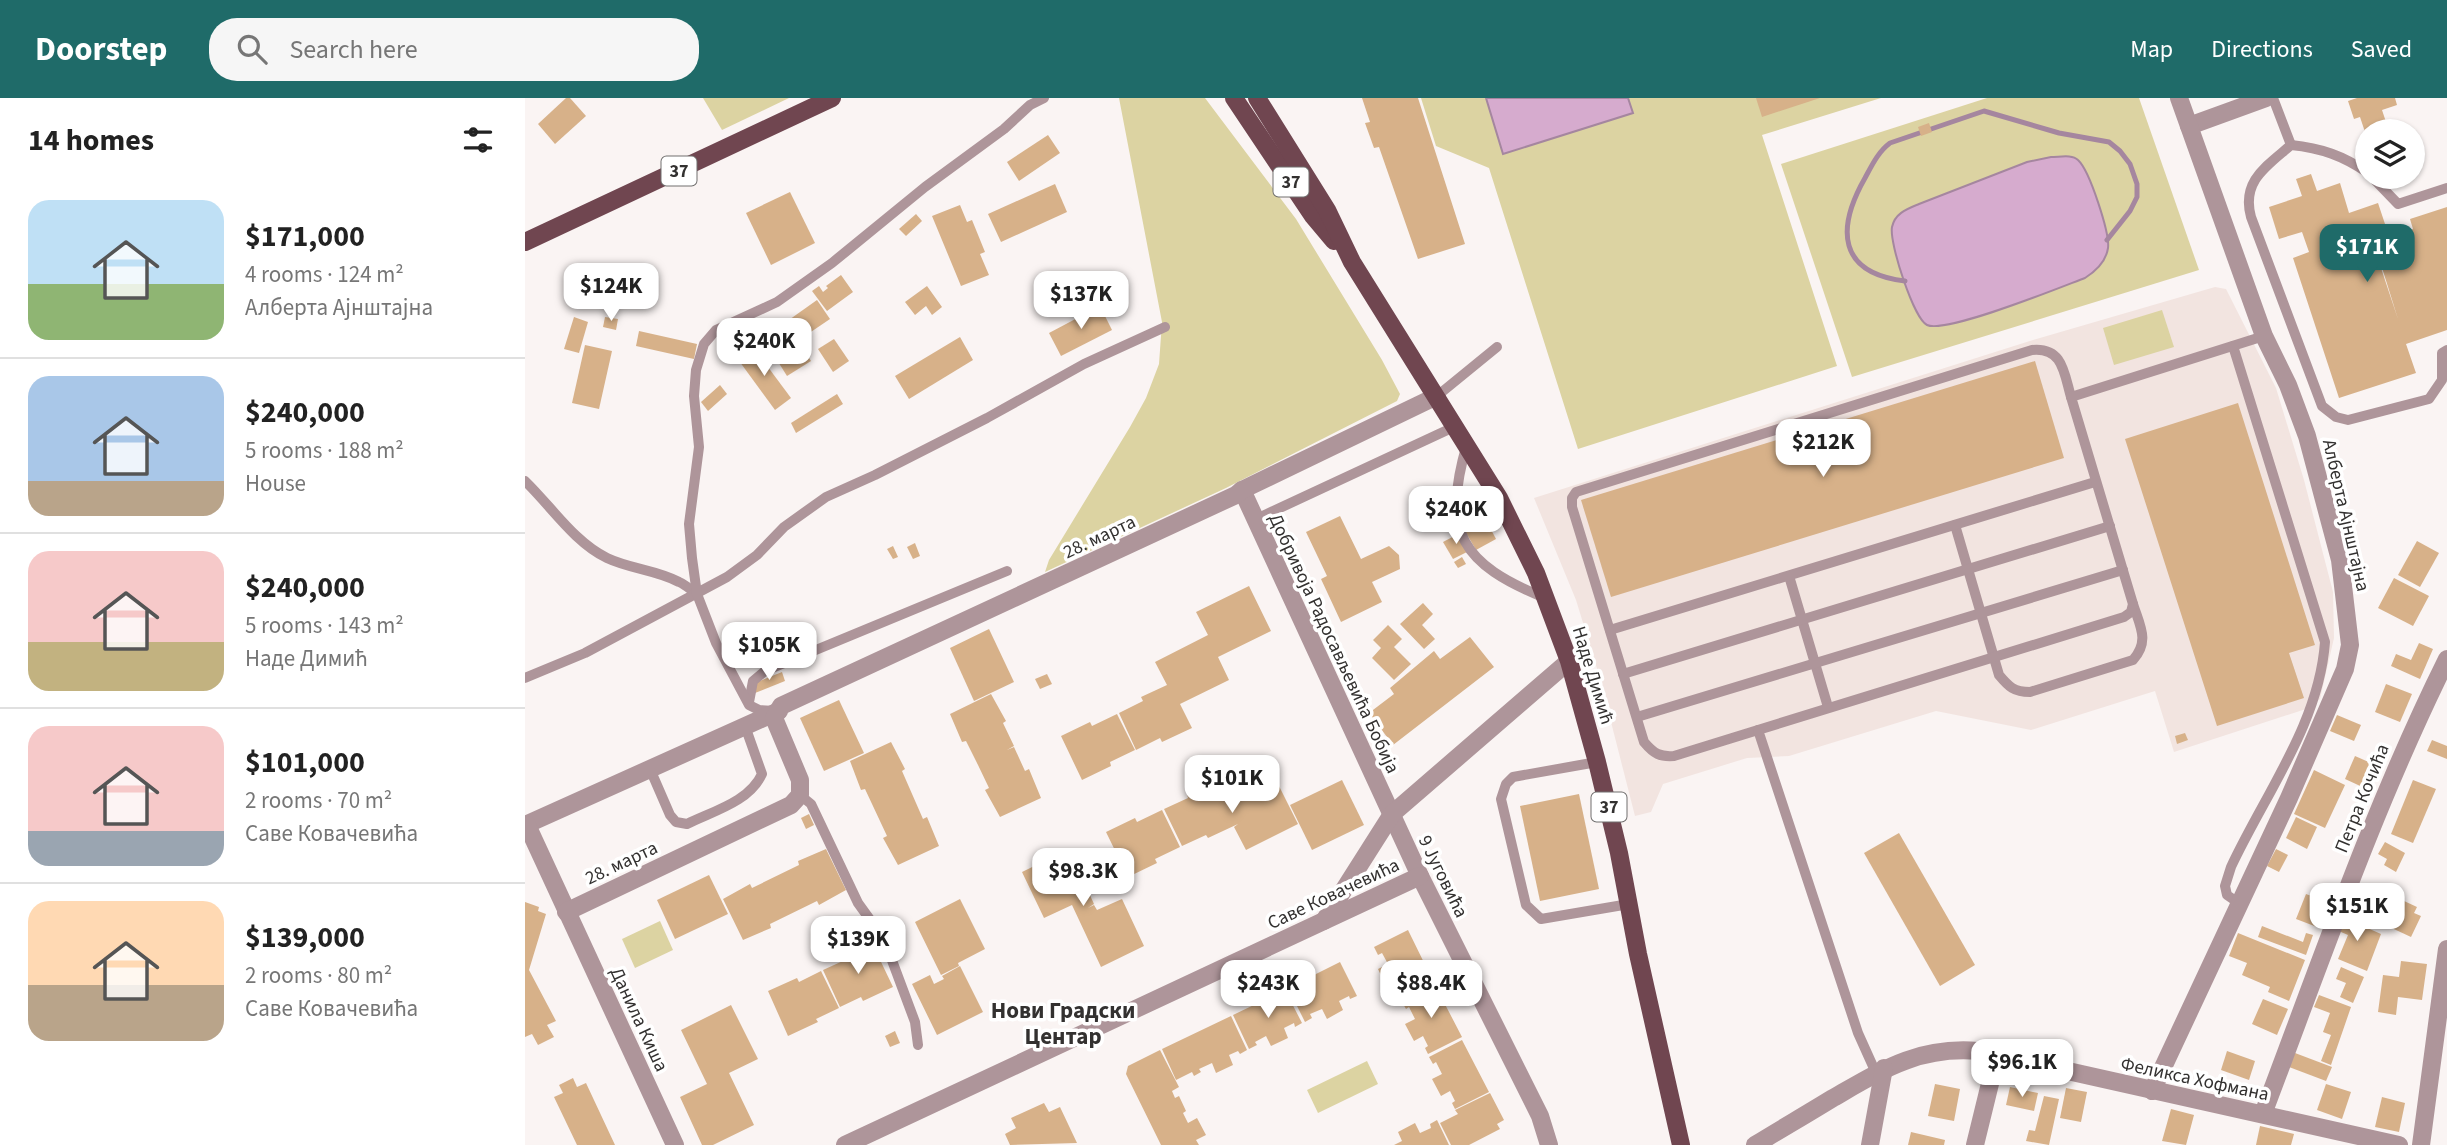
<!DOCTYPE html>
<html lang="en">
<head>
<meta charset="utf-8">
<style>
	body { margin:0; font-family:"Source Sans 3",sans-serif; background:#f6f6f6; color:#222; height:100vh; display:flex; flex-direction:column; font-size:26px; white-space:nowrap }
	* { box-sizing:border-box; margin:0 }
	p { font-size:23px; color:#767676 }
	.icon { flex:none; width:38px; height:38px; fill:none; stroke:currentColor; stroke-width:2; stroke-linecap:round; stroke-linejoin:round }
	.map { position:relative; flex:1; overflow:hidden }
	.details { display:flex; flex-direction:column; background:#fff; width:525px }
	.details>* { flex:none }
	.controls { position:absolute; left:1830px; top:21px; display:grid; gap:14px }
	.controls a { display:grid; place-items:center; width:70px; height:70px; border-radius:50%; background:#fff; box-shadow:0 2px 5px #0004; font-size:35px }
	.price { position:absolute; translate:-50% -60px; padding:0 16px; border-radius:14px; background:#fff; color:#222; font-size:23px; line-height:46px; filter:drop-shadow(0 2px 4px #0008) }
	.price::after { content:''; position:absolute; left:50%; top:42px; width:21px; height:16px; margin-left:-10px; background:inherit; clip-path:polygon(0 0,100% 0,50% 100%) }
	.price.current { background:#1f6b69; color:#fff }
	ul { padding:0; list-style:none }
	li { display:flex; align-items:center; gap:21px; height:175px; padding:0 28px }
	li+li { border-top:2px solid #e0e0e0 }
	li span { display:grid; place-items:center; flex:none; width:196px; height:140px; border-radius:21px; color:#555 }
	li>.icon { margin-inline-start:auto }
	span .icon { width:84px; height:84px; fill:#fffc; stroke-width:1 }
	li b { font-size:30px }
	h2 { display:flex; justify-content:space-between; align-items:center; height:84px; padding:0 28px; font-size:30px }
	header { display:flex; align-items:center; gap:42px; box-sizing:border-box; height:98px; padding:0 35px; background:#1f6b69; color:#fff }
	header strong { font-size:33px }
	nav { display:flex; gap:38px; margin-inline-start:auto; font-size:24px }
	.search { width:490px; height:63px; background:#f6f6f6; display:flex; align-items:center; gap:18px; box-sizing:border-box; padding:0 24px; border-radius:28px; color:#767676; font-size:26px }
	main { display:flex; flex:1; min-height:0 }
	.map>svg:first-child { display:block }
	.built { fill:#f2e4e0 }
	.green { fill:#dcd3a2 }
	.water { fill:#d6abce; stroke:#a5869f; stroke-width:2 }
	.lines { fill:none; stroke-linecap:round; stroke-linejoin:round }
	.stream { stroke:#a5869f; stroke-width:5 }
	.building { fill:#d7b189 }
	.lane { stroke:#ae959a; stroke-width:10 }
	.street { stroke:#ae959a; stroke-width:18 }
	.primary { stroke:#704650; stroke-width:18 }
	.labels { text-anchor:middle; stroke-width:7; stroke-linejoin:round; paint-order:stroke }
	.shield { fill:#fff; stroke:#706f6e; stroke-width:2 }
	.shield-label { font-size:18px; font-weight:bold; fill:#333130 }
	.street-label { font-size:19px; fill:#333130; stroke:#fff }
	.quarter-label { font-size:23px; font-weight:bold; fill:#333130; stroke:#fff }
</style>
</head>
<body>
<header>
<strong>Doorstep</strong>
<div class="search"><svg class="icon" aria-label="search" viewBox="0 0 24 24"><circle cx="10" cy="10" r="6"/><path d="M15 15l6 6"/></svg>Search here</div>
<nav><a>Map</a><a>Directions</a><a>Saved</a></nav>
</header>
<main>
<section class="details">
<h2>14 homes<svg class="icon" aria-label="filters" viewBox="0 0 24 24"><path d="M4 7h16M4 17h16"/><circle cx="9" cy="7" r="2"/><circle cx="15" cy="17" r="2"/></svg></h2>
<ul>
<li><span style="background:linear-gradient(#bfe0f5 60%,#8fb573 0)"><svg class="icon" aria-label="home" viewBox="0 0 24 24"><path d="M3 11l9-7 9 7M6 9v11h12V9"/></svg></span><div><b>$171,000</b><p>4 rooms · 124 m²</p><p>Алберта Ајнштајна</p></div></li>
<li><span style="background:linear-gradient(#a9c7e8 75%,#b9a48a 0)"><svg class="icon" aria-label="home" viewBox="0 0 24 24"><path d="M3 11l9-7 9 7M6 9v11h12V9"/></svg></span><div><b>$240,000</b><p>5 rooms · 188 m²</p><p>House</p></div></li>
<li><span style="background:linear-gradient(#f6c9c9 65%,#c2b280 0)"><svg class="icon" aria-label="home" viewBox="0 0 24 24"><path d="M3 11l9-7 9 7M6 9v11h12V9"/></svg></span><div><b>$240,000</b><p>5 rooms · 143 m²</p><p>Наде Димић</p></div></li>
<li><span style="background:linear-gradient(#f6c9c9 75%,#9aa5b1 0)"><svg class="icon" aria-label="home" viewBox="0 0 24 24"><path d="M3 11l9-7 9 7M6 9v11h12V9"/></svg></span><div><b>$101,000</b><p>2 rooms · 70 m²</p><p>Саве Ковачевића</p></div></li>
<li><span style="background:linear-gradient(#ffd9b3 60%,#b9a48a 0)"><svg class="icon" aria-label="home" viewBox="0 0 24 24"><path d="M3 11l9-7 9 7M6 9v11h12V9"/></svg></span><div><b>$139,000</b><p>2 rooms · 80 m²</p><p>Саве Ковачевића</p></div></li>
</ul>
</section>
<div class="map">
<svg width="1922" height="1047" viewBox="0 0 1922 1047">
	<rect width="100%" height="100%" fill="#faf4f3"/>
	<path class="built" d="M1690,189l11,2 50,99 28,92 22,85 7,27 1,46 -14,61 -11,9 -135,44 -19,-61 -124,39 -95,-19 -147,45 -42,2 -84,26 -12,28 -16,4 -36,-141 -23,-75 -42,-102 499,-158z"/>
	<g class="green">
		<path d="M178,0h86l-67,32z"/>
		<path d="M594,0h86l91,121 86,141 18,34 -3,7 -171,87 -181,84 4,-12 81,-133 16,-29 13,-34 3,-42z"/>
		<path d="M896,0h460l-119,37 75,231 -259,83 -89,-281 -53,-22z"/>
		<path d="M1462,0h152l60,172 -347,107 -71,-213z"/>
		<path d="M1637,212l12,37 -60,18 -11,-37z"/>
		<path d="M135,823l13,29 -38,18 -13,-29z"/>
		<path d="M842,963l11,23 -60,29 -11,-23z"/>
	</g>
	<g class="water">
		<path d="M961,0h142l5,15 -130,41z"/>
		<path d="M1526,59c9,0 21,-3 27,3 12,11 32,74 30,88 -2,14 -12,23 -23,30 -24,9 -139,56 -158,47 -13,-6 -38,-82 -35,-98 3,-14 15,-18 27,-23l108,-42z"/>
	</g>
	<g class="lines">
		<path class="stream" d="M1380,183c-67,-8 -69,-52 -40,-103 7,-13 13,-26 25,-35l94,-32 75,22 50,9 11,9 10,13 7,20v13l-7,14 -23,29"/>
	</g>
	<g class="building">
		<path d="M41,0h4l16,18 -31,28 -17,-20z"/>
		<path d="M837,0h56l47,146 -47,15 -39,-112 -5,1 -9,-25 5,-1z"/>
		<path d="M1231,0h64l-58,19z"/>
		<path d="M1832,0h38l2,7 -15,5 7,21h-21l-1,7 -7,-21 -6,2 -6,-18z"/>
		<path d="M1404,25l3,9 -11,4 -3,-9z"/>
		<path d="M523,37l12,18 -41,28 -12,-19z"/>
		<path d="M1786,76l6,17 23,-8 9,30 29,-10 8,24 -17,5 29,87 -24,-77 39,-13 -3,-10 37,-12v123l-41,14 10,29 -77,25 -46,-140 16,-6 -7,-20 -23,7 -10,-32 33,-11 -6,-17z"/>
		<path d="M530,86l12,28 -66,30 -13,-28z"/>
		<path d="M265,94l25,51 -44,22 -25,-52z"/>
		<path d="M435,107l7,17 5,-2 13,32 -5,2 9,21 -28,11 -29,-70z"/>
		<path d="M391,116l6,7 -16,15 -7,-7z"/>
		<path d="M316,177l12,17 -26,19 -15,-20 7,-5 4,6 5,-4 -2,-2z"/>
		<path d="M402,188l15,21 -10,8 -6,-9 -11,9 -10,-13z"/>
		<path d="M292,202l13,19 -31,21 -13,-18z"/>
		<path d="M575,208l12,24 -51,26 -12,-23z"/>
		<path d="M49,219l14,5 -9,31 -15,-4z"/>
		<path d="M80,219l13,2 -2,11 -13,-3z"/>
		<path d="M114,233l58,13 -3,15 -58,-13z"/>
		<path d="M435,239l13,23 -64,39 -14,-23z"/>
		<path d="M309,241l15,22 -16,11 -15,-23z"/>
		<path d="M60,247l27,6 -13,58 -27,-6z"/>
		<path d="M276,247l10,16 -24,15 -10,-16z"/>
		<path d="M228,249l38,51 -16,12 -38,-52z"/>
		<path d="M1510,263l29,97 -453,139 -30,-97z"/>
		<path d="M195,287l7,9 -19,17 -7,-9z"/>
		<path d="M312,296l6,10 -47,29 -5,-10z"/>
		<path d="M1713,305l77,242 -26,8 15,45 -87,28 -92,-287z"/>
		<path d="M815,418l21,43 28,-13 10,9 1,14 -28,13 10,20 -41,20 -20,-43 6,-3 -21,-44z"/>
		<path d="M961,422l10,19 -20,11 -11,-19z"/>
		<path d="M935,435l9,18 -16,8 -10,-17z"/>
		<path d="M1892,443l22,12 -19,34 -22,-12z"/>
		<path d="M390,445l5,13 -7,3 -6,-12z"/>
		<path d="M368,448l5,11 -5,2 -6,-10z"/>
		<path d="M937,459l4,7 -8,4 -4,-6z"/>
		<path d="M1869,480l35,18 -16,30 -35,-18z"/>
		<path d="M724,488l22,45 -53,26 11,23 -49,24 12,24 -30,14 -2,-4 -24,12 -17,-37 24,-12 -2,-4 26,-12 -12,-23 53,-27 -12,-23z"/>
		<path d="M898,505l10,11 -11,11 13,14 -11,10 -24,-25z"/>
		<path d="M863,527l14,14 -8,8 17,17 -17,16 -22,-22 9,-10 -8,-8z"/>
		<path d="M464,531l25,53 -40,19 -24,-53z"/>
		<path d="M945,539l24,30 -101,78 -24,-32 25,-19 -4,-6 44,-37 6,8z"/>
		<path d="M1894,545l14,6 -13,30 -29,-13 5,-12 15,6z"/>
		<path d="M257,574l3,9 -30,12 -3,-9z"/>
		<path d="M522,576l5,10 -12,5 -5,-10z"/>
		<path d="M1861,586l26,10 -12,28 -25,-10z"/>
		<path d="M466,596l15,27 -3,2 11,23 -7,4 7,-3 11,24 4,-2 12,29 -41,19 -15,-27 4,-2 -11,-23 -12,-24 -4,1 -12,-28z"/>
		<path d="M314,602l25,53 -40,18 -24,-53z"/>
		<path d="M592,616l18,36 -25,12 1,4 -29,14 -21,-44 29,-14 2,4z"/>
		<path d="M1812,617l24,10 -7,16 -24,-10z"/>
		<path d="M1660,635l3,7 -11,4 -2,-8z"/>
		<path d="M1907,642l15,6v13l-20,-8z"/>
		<path d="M366,644l14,27 -3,2 21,48 4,-2 12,29 -41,19 -15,-27 4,-2 -22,-47 -4,1 -11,-29z"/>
		<path d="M1830,658l25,11 -11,23 -24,-11z"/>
		<path d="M1789,672l31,15 -20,43 -31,-14z"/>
		<path d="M690,682l12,24 49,-24 22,44 -52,26 -12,-23 4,-3 -30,14 -2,-3 -24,11 -18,-37 24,-11 -1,-4z"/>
		<path d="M817,682l22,45 -52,25 -22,-45z"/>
		<path d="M1888,682l23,9 -23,54 -22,-9z"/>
		<path d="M1054,696l20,95 -59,12 -20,-95z"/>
		<path d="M637,712l18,37 -25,12 2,4 -29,14 -22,-45 29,-14 2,4z"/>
		<path d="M284,716l5,11 -8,4 -5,-11z"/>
		<path d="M1771,719l21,10 -10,22 -21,-11z"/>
		<path d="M1374,735l76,132 -35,21 -76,-133z"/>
		<path d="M1860,744l20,11 -9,19 -12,-7 3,-6 -9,-5z"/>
		<path d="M301,751l20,41 -27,15 -2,-4 -47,23 1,4 -28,12 -20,-41 27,-15 2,4 47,-23 -1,-4z"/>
		<path d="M544,751l25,55 -6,4 6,-3 3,5 25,-11 22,47 -43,21 -29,-62 -28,13 -22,-46z"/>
		<path d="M1751,751l12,6 -9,17 -12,-6z"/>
		<path d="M184,777l19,39 -53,25 -18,-39z"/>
		<path d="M1781,796l21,8 -10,25 -21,-8z"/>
		<path d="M1864,796l28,13 -3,6 7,3 -10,21 -43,-20 10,-22 9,4z"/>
		<path d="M435,801l25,50 -27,14 1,3 -18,9 -26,-53z"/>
		<path d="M0,804l14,5 -1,4 8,3 -17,56 27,51 -9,4 7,12 -16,8 -6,-11 -7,3z"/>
		<path d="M1815,818l41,18 -14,37 -29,-12 10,-24 -14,-6z"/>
		<path d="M1737,828l41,16 3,-9 7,2 -7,20 -48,-18z"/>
		<path d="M883,832l26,53 -33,17 -4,-7 3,-2 -5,-10 -9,5 -8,-17 10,-5 -6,-11 -4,2 -4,-8z"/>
		<path d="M1713,835l67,27 -16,41 -21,-9 2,-5 -28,-12 5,-12 -18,-7z"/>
		<path d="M347,845l21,44 -30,14 -2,-4 -21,10 -17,-37 22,-10 -2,-4z"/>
		<path d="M1876,863l26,3 -5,36 -24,-3 -2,18 -18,-3 5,-37 16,2z"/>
		<path d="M815,864l17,34 -7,3 -1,-3 -10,5 4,9 -16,9 -5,-10 -12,5 2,4 -7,4 -17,-34z"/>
		<path d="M435,868l23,46 -46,23 -25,-51 18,-9 4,9 10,-5 -2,-3z"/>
		<path d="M1816,869l23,10 -11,26 -13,-6 6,-14 -10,-4z"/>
		<path d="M296,873l18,37 -23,11 2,3 -30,14 -20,-45 29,-13 2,4z"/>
		<path d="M910,887l27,52 -34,17 -3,-6 3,-2 -5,-10 -9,5 -9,-17 10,-5 -6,-12 -3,2 -4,-7z"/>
		<path d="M760,892l17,33 -7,4 -1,-4 -10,5 4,10 -17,8 -5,-10 -11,6 2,3 -8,4 -16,-34z"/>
		<path d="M1794,897l32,12 -20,58 -10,-4 10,-26 -8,-3 7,-19 -16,-6z"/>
		<path d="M1738,901l25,10 -11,26 -25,-11z"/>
		<path d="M206,907l27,54 -29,14 25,52 -41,20h-11l-22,-48 27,-13 -26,-54z"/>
		<path d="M706,918l16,34 -7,4 -2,-3 -9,4 4,10 -17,8 -4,-10 -13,6 2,3 -7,4 -2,-4 -16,8 -14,-31z"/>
		<path d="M370,933l5,12 -10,4 -5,-11z"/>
		<path d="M937,942l27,52 -34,17 -3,-6 3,-2 -5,-10 -9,5 -9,-17 10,-5 -6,-12 -3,2 -4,-7z"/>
		<path d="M635,952l19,37 -7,4 3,7 4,-2 7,15 -3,2 5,10 9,-5 9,17 -10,5 3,5h-38l-35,-71 2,-8z"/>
		<path d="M1702,953l28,10 -6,19 -28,-10z"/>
		<path d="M1770,955l37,14 -6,14 -37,-14z"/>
		<path d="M48,980l4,9 9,-4 29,62h-38l-23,-48 9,-4 -4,-8z"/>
		<path d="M1410,986l25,5 -6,32 -26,-5z"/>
		<path d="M1801,986l25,8 -9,27 -25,-9z"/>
		<path d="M1485,989l28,6 -4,18 -28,-6z"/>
		<path d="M1541,990l21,4 -6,30 -21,-4z"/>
		<path d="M965,995l14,27 -7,4 3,5 -31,16h-18l-11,-22 18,-9 -3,-4z"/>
		<path d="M1519,998l15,3 -10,46 -23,-4 3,-11 6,1z"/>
		<path d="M1857,999l23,6 -6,29 -24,-5z"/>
		<path d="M519,1005l5,9 11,-5 17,36 -67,2 -5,-11 11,-6 -5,-10z"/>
		<path d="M1646,1011l23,6 -8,30 -24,-4z"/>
		<path d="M912,1022l12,25h-55l8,-4 -4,-9 17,-9 5,10 11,-5 -1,-4z"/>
		<path d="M1735,1028l34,8 -3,11h-35z"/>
		<path d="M1386,1034l34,8 -1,5h-36z"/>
	</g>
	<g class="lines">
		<g class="lane">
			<path d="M1748,0l18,47"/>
			<path d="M1843,75c-24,-17 -47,-25 -77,-28 -24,21 -50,36 -40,72l71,189 14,11 12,3 81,-21 13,-19v-27l5,-3"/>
			<path d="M1847,79l26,27 49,-16"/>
			<path d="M1708,248l92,296c-6,82 -60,152 -94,225l-6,19 2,9 13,9"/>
			<path d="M912,298l60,-49"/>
			<path d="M942,346c-26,89 -5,120 78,154"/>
			<path d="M0,383c26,25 49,61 82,77 23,11 50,12 72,24 7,3 12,8 18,12"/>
			<path d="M729,422l202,-94"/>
			<path d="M1430,427l44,150c10,12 15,17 31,17l103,-32c17,-19 7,-34 0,-56"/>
			<path d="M1264,478l39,131"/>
			<path d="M1085,532l485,-148"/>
			<path d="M1098,576l487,-148"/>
			<path d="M0,580l60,-25 142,-76 30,-22 27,-28 42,-30 49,-22 112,-57 97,-54 81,-37"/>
			<path d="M224,604l4,-21 12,-10 242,-100"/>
			<path d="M249,613l-15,-1 -10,-5 -33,-62 -19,-49 -5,-36 -3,-34 10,-77 -5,-51 2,-26 8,-26 12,-14 61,-28 55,-39 93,-76 79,-58 26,-24 14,-7"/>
			<path d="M1112,619l486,-147"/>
			<path d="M1233,632l-84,26c-14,1 -20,-2 -30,-14l-72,-235v-9l4,-6 456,-142c31,-3 32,23 39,47"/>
			<path d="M1072,664l-84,15 -7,7 -5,15 25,106 15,14 88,-15"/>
			<path d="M125,671l20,46 6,7 11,2c26,-13 62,-22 75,-50l-17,-48"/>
			<path d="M275,697l11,9 47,99 26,36 31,83 3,23"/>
			<path d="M1351,975l-18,-40 -100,-303 366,-113 7,-5 2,-8 -62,-207 193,-61"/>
		</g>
		<g class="street">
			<path d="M1664,28l77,-28"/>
			<path d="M717,392l178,386 120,240 9,29"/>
			<path d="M0,727l254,-114"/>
			<path d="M2,727l148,320"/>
			<path d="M41,814l225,-107 9,-10v-15l-26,-62 7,-12 455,-211 6,-5 195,-94"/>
			<path d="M799,823l68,-107 177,-153"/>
			<path d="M1627,993l137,-293 56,-129 5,-24 -10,-85 -33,-124 -19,-51 -24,-49 -85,-238"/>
			<path d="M1738,1016c58,-153 111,-308 184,-455"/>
			<path d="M320,1047l575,-269"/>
			<path d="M1230,1047c26,-16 52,-31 78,-47 49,-28 86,-52 145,-47l421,94"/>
			<path d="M1345,1047l14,-77"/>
			<path d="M1450,1047l22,-90"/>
			<path d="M1896,1047l26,-196"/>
		</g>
		<g class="primary">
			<path d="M709,0l79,118 21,25"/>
			<path d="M732,0l70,112 25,52 147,236 37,75 33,88 28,101 22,91 19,101 43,191"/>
			<path d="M0,144l307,-144"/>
		</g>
	</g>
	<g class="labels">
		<g class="shield">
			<rect x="136.5" y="58.5" width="35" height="29" rx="5"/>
			<rect x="748.5" y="69.5" width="35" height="29" rx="5"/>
			<rect x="1066.5" y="694.5" width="35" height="29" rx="5"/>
		</g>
		<g class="shield-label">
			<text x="154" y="79">37</text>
			<text x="766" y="90">37</text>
			<text x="1084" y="715">37</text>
		</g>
		<g class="street-label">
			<text transform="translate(1822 417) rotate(77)" y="7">Алберта Ајнштајна</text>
			<text transform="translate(574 438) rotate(-25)" y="7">28. марта</text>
			<text transform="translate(810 545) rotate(65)" y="7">Добривоја Радосављевића Бобија</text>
			<text transform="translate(1069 577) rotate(73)" y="7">Наде Димић</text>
			<text transform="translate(1836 700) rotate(-68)" y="7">Петра Кочића</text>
			<text transform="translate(96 764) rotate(-25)" y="7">28. марта</text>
			<text transform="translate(919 778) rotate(64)" y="7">9 Југовића</text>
			<text transform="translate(808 795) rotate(-25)" y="7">Саве Ковачевића</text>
			<text transform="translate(115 921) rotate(65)" y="7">Данила Киша</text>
			<text transform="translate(1670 980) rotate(12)" y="7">Феликса Хофмана</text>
		</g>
		<g class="quarter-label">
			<text x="538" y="920">Нови Градски<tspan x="538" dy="26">Центар</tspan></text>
		</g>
	</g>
</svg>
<div class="controls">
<a><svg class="icon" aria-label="layers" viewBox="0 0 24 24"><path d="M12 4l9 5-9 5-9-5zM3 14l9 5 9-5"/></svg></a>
</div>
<b class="price current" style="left:1842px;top:186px">$171K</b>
<b class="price" style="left:86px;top:225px">$124K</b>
<b class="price" style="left:556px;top:233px">$137K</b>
<b class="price" style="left:239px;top:280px">$240K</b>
<b class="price" style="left:1298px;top:381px">$212K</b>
<b class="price" style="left:931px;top:448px">$240K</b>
<b class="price" style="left:244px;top:584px">$105K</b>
<b class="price" style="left:707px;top:717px">$101K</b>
<b class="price" style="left:558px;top:810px">$98.3K</b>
<b class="price" style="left:1832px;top:845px">$151K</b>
<b class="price" style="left:333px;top:878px">$139K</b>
<b class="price" style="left:743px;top:922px">$243K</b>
<b class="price" style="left:906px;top:922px">$88.4K</b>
<b class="price" style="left:1497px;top:1001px">$96.1K</b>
</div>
</main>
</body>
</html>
